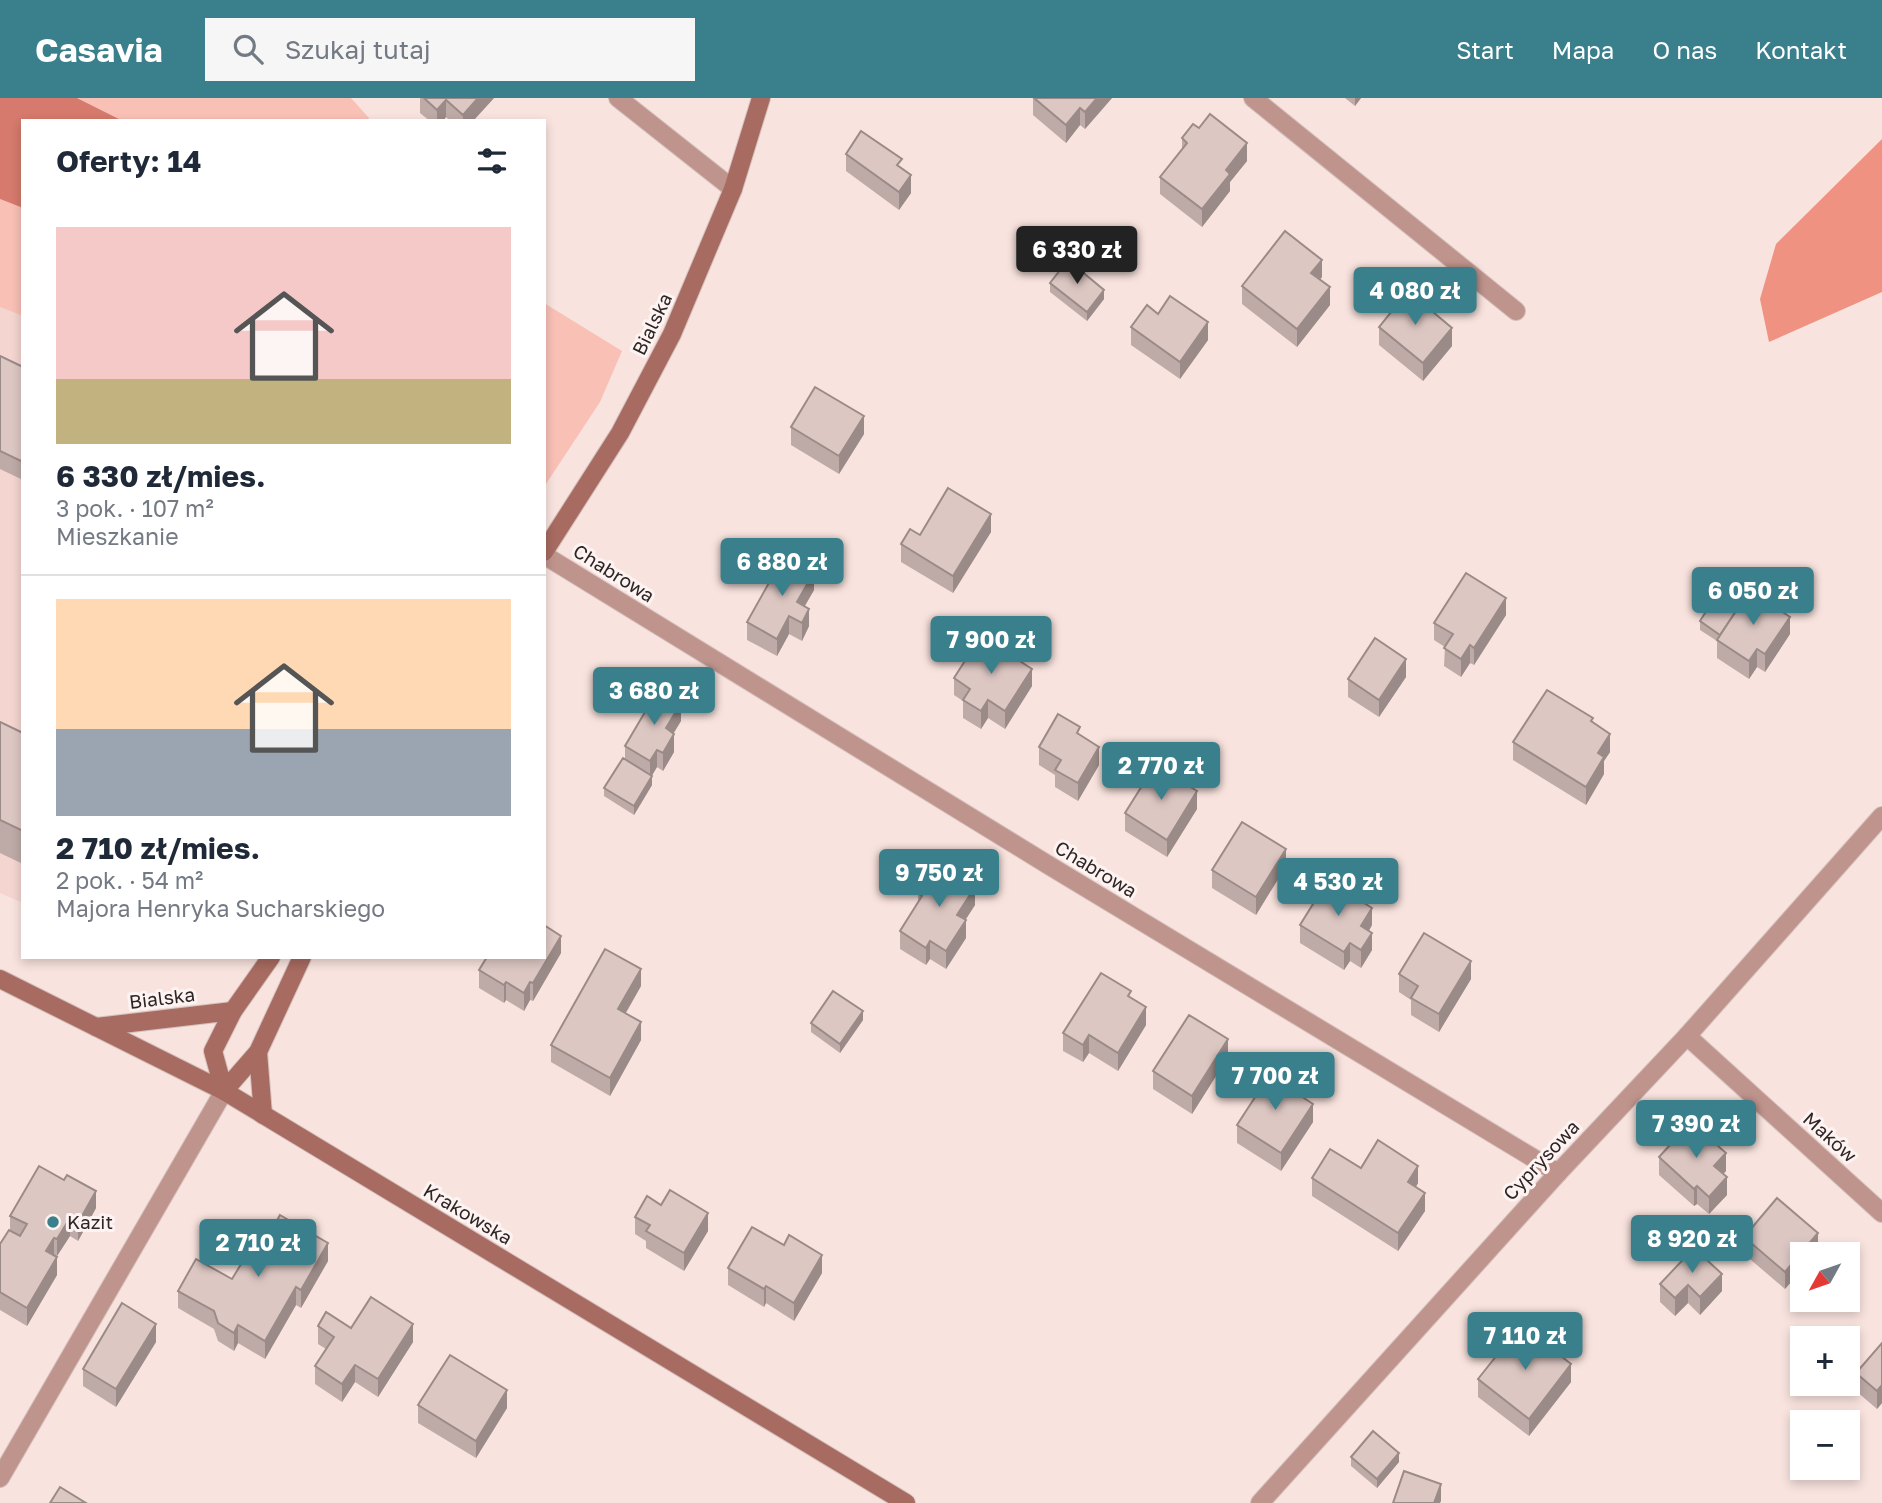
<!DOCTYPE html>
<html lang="pl">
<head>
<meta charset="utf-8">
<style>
	body { margin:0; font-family:"Golos Text",sans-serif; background:#f6f6f7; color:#1f2937; height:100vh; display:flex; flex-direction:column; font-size:26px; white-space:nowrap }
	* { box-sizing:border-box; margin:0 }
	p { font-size:23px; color:#747a83 }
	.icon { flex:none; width:38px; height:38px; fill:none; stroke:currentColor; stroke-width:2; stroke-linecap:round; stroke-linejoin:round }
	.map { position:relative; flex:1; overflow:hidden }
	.sheet { position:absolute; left:21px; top:21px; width:525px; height:840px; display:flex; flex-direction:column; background:#fff; border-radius:0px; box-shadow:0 4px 10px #0003 }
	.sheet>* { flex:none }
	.needle { width:46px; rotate:230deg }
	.controls { position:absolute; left:1790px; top:1144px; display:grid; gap:14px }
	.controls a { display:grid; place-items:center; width:70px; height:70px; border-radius:0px; background:#fff; box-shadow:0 4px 10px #0003; font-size:35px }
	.price { position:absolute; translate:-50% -60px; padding:0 16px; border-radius:7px; background:#3a808c; color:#fff; font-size:23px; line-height:46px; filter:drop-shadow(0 2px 4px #0008) }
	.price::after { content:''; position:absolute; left:50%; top:42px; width:21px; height:16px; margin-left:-10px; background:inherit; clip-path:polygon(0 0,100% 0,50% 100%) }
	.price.selected { background:#222; color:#fff }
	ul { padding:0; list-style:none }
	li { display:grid; align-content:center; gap:14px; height:371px; padding:0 35px }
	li+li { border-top:2px solid #e0e1e3 }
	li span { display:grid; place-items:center; height:217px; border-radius:0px; color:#555 }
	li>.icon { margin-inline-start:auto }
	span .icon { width:126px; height:126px; fill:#fffc; stroke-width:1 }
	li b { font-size:30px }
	h2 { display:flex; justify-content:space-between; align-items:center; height:84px; padding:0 35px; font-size:30px }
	header { display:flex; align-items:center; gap:42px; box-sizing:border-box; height:98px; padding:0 35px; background:#3a808c; color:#fff }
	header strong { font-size:33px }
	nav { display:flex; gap:38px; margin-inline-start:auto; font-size:24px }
	.search { width:490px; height:63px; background:#f6f6f7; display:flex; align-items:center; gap:18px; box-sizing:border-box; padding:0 24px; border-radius:0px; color:#747a83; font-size:26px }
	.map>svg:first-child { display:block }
	.built { fill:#f4d5d0 }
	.green { fill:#f9c0b6 }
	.forest { fill:#ef9282 }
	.water { fill:#d57a6c }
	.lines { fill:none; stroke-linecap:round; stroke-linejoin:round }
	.lane-casing { stroke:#d4c1bd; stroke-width:20 }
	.street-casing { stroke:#d4c1bd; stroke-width:20 }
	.secondary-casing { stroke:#d4c1bd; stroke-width:20 }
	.lane { stroke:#bf948d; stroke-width:18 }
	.street { stroke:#bf948d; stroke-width:18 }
	.secondary { stroke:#a76b61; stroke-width:18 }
	.wall { fill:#beaba8 }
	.shaded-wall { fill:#9b8b88 }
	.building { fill:#ddc7c3; stroke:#9b8b88; stroke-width:2 }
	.poi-dot { fill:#3a808c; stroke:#fdf3f2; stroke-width:2.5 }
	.labels { text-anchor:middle; stroke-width:6; stroke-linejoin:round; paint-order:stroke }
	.street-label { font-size:19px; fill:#2e2624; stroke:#fdf3f2 }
	.poi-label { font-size:19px; fill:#2e2624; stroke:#fdf3f2; text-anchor:start }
</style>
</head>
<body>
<header>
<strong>Casavia</strong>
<div class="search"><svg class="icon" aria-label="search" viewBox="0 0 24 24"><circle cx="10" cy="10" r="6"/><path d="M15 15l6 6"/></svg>Szukaj tutaj</div>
<nav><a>Start</a><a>Mapa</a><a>O nas</a><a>Kontakt</a></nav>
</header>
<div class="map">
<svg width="1882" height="1405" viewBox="0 0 1882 1405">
	<rect width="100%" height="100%" fill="#f9e3de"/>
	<path class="built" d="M0,209l23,9v587l-23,-10z"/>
	<g class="green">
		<path d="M77,0h274l18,20 -1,3h-245z"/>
		<path d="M0,101l23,9v108l-23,-9z"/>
		<path d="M544,205l78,48 -22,51 -56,85z"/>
	</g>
	<path class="forest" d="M1882,41v153l-113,50 -9,-43 16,-55z"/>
	<path class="water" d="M0,0h77l46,23h-100v87l-23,-9z"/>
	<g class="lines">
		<g class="lane-casing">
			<path id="lane" d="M1253,0l263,213"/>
		</g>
		<g class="street-casing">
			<g id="street">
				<path d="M618,0l115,91"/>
				<path d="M544,457l506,311 508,307"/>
				<path d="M1687,938l195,177"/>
				<path d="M0,1380l224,-387"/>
				<path d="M1260,1405l298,-330 129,-137 195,-220"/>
			</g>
		</g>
		<g class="secondary-casing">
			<g id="secondary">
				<path d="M544,454l76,-119 52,-99 61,-145 28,-91"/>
				<path d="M0,881l224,112 682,412"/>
				<path d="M96,929l137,-16"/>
				<path d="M258,954l5,63"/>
				<path d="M224,993l34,-39 44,-95"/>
				<path d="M224,993l-11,-40 20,-40 38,-54"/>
			</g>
		</g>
		<use href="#lane" class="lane"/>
		<use href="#street" class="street"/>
		<use href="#secondary" class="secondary"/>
	</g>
	<g class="wall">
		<path d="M420,0h74l-21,23h-23l-4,-4 -3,4h-13l-10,-8z"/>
		<path d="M1033,0h79l-27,31 -5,-4 -14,18 -33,-28z"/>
		<path d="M1345,0h16l-6,8z"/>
		<path d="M1182,40l65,23 -17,21v9l-28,36 -42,-33v-17l22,-27z"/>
		<path d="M846,56l56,14 9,25 -12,17 -53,-39z"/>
		<path d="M1322,179l-2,2 10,26 -33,42 -55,-43v-18z"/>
		<path d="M1050,185l54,16 -17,22 -37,-29z"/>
		<path d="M1158,216l50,26 -28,39 -49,-34v-18z"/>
		<path d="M1379,229l73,19 -29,35 -44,-36z"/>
		<path d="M0,258l23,11v113l-23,-11z"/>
		<path d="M791,329l73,7 -25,40 -48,-29z"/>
		<path d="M991,434l-38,61 -52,-31v-18l19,-9z"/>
		<path d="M814,492l-9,16 4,20 -7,15 -13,-7 -12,22 -30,-16v-18z"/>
		<path d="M1506,517l-32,50 -4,-2 -9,14 -17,-11 1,-19 -11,-7v-17z"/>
		<path d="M1700,523l90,13 -25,38 -8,-5 -8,12 -32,-21v-17l-17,-11z"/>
		<path d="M1406,579l-27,40 -31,-20v-18z"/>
		<path d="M954,580l78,8 -27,43 -17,-11 -7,11 -18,-11v-17l-9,-6z"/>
		<path d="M681,623l-8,12 1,19 -11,19 -6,-4 -6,9 1,9 -18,30 -30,-19v-8l21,-28v-14z"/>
		<path d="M0,624l23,11v131l-23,-11z"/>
		<path d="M1593,624l17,30 -6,9v13l-18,31 -73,-45v-18z"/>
		<path d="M1080,638l19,29 -21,36 -23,-14v-12l-16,-10v-18z"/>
		<path d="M1197,711l-30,48 -42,-26v-18z"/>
		<path d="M1286,768l-30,49 -44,-27v-18z"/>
		<path d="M918,795l57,12 -10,15 1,18 -20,31 -16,-10 -4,6 -26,-16v-18l18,-29z"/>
		<path d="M1300,827h72l-3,6 3,19 -11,18 -11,-7 -6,9 -44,-27z"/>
		<path d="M561,855l-28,48 -3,-1 -6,11 -18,-11 -2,3 -25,-15v-18z"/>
		<path d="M1399,876l72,5 -32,53 -28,-17v-15l-12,-8z"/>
		<path d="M641,888l-15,27 15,27 -31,56 -59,-34v-17z"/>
		<path d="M1131,900l15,27 -28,46 -29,-18 -6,9 -20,-11v-18z"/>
		<path d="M863,922l-23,33 -29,-21v-9z"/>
		<path d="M1228,959l-36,57 -39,-25v-18z"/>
		<path d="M1292,992l21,32 -32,49 -44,-28v-18z"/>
		<path d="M1659,1059l67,14 -3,3 4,21 -18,19 -12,-10 -3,2 -35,-31z"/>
		<path d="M1312,1080l106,5 -2,4 9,24 -27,40 -86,-55z"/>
		<path d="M661,1107l47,26 -24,40 -38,-23v-7l-11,-7v-17z"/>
		<path d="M96,1110l-18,33 -8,-5 -13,20 -3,-1 3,20 -30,51 -27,-16v-66l10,-14v-14z"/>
		<path d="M1744,1139l74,14 -33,38 -41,-35z"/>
		<path d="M266,1143l62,20 -27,47 -5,-3 -31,54 -27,-16 -4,8 -16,-10 -4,-12 -36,-21v-17l54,-12 11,-18v-7z"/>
		<path d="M1694,1150l28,43 -22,24 -12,-12 -13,13 -15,-14v-18z"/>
		<path d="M728,1170l94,5 -28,48 -28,-18 -2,4 -36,-22z"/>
		<path d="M318,1228l33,2 62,14 -35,55 -23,-15 -13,20 -27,-18v-18l11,-17 -8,-5z"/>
		<path d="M156,1244l-40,65 -33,-21v-17z"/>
		<path d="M1882,1245v60l-5,6 -21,-18v-18z"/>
		<path d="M1478,1281l93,3 -42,54 -51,-39z"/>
		<path d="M418,1307l89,3 -31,50 -58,-35z"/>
		<path d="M1351,1359l48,5 -22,26 -26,-22z"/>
	</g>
	<g class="shaded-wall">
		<path d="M478,0h16l-21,23h-10v-6z"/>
		<path d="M1097,0h15l-27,31v-17z"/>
		<path d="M1355,0h6l-6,8z"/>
		<path d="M446,2v17l-3,4h-6v-11z"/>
		<path d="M1080,10v17l-14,18v-18z"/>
		<path d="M1247,45v18l-17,21v9l-28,36v-18l24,-39z"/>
		<path d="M911,77v18l-12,17v-18z"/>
		<path d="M1322,162v17l-11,13v-17z"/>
		<path d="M1330,189v18l-33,42v-18z"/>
		<path d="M1104,192v9l-17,22v-9z"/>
		<path d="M1208,224v18l-28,39v-17z"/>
		<path d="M1452,230v18l-29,35v-18z"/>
		<path d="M864,318v18l-25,40v-18z"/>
		<path d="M991,416v18l-38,61v-17z"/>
		<path d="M814,474v18l-17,29v-17z"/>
		<path d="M1506,500v17l-32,50v-17z"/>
		<path d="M809,511v17l-7,15v-18z"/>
		<path d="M789,518v18l-12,22v-17z"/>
		<path d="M1790,519v17l-25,38v-18z"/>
		<path d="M1470,547v18l-9,14v-18z"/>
		<path d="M1757,551v18l-8,12v-18z"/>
		<path d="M1406,561v18l-27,40v-17z"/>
		<path d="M1032,571v17l-27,43v-18z"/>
		<path d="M988,602v18l-7,11v-18z"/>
		<path d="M681,605v18l-15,25v-18z"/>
		<path d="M674,636v18l-11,19v-18z"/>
		<path d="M1610,636v18l-6,9v13l-18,31v-18l12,-34z"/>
		<path d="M1099,649v18l-21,36v-18z"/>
		<path d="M657,652v17l-7,12v-18z"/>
		<path d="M652,678v9l-18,30v-9z"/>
		<path d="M1197,693v18l-30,48v-17z"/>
		<path d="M1286,751v17l-30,49v-18z"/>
		<path d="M975,789v18l-18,28v-18z"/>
		<path d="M1372,810v17l-11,19v-18z"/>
		<path d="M966,822v18l-20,31v-18z"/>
		<path d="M1372,835v17l-11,18v-18z"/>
		<path d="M561,838v17l-28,48v-18z"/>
		<path d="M930,843v18l-4,6v-17z"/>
		<path d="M1350,845v18l-6,9v-18z"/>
		<path d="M1471,863v18l-32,53v-18z"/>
		<path d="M641,871v17l-23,40v-17z"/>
		<path d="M506,884v18l-2,3v-18z"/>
		<path d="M530,884v18l-6,11v-18z"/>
		<path d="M1146,909v18l-28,46v-18z"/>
		<path d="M863,913v9l-23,33v-9z"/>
		<path d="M641,924v18l-31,56v-18z"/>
		<path d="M1089,937v18l-6,9v-17z"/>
		<path d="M1228,941v18l-36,57v-18z"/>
		<path d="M1292,982v17l-5,-10z"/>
		<path d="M1313,1006v18l-32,49v-18z"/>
		<path d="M1726,1055v18l-12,13v-18z"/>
		<path d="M1418,1068v17l-10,17v-18z"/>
		<path d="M1727,1079v18l-18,19v-17z"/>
		<path d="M1697,1088v18l-3,2v-17z"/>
		<path d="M96,1093v17l-18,33v-18z"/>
		<path d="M1425,1095v18l-27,40v-18z"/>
		<path d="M708,1115v18l-24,40v-18z"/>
		<path d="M70,1120v18l-13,20v-17z"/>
		<path d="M1818,1135v18l-3,4h-13v14l-17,20v-17z"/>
		<path d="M54,1140v17l-8,-4z"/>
		<path d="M328,1145v18l-27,47v-18z"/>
		<path d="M822,1157v18l-28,48v-18z"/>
		<path d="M57,1159v18l-30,51v-18z"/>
		<path d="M1722,1176v17l-22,24v-18z"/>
		<path d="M1688,1187v18l-13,13v-18z"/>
		<path d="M766,1188v17l-2,4v-18z"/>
		<path d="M296,1189v18l-31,54v-18z"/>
		<path d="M156,1226v18l-40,65v-18z"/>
		<path d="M413,1226v18l-35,55v-18z"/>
		<path d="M238,1227v18l-4,8v-18z"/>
		<path d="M1571,1266v18l-42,54v-17z"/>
		<path d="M355,1267v17l-13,20v-18z"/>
		<path d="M1882,1287v18l-5,6v-18z"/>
		<path d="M507,1292v18l-31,50v-17z"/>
		<path d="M1399,1355v9l-22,26v-9z"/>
		<path d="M1441,1386v17l-1,2h-6z"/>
	</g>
	<g class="building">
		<path d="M424,0h54l-15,17 -17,-15 -9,10z"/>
		<path d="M1034,0h63l-12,14 -5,-4 -14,17z"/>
		<path d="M1210,16l37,29 -21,27 4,4 -28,35 -42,-32 27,-34 -5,-5 11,-14 6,4z"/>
		<path d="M861,33l41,28 -5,6 14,10 -12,17 -53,-38z"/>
		<path d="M1285,133l37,29 -11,13 19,14 -33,42 -55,-43z"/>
		<path d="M1068,162l36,30 -17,22 -37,-29z"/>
		<path d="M1408,193l44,37 -29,35 -44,-36z"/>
		<path d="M1170,198l38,26 -28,40 -49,-35 16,-22 11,9z"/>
		<path d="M0,258l23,11v95l-23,-11z"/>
		<path d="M815,289l49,29 -25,40 -48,-29z"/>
		<path d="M948,390l43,26 -38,62 -52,-32 9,-15 10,6z"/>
		<path d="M784,458l30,16 -17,30 12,7 -7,14 -13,-7 -12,23 -30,-17z"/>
		<path d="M1466,475l40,25 -32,50 -4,-3 -9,14 -17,-11 9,-14 -19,-11z"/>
		<path d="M1724,485l22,13 -26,39 -20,-14z"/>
		<path d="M1750,492l40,27 -25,37 -8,-5 -8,12 -32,-21z"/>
		<path d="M981,538l51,33 -27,42 -17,-11 -7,11 -18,-11 7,-11 -16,-11z"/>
		<path d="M1375,540l31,21 -27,41 -31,-21z"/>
		<path d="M658,592l23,13 -15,25 8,6 -11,19 -6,-3 -7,11 -25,-15z"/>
		<path d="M1547,592l46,28 -2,3 19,13 -12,19 6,4 -18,30 -73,-45z"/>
		<path d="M1058,616l22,13 -3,6 22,14 -21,36 -23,-13 6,-10 -22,-13z"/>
		<path d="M0,624l23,11v98l-23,-11z"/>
		<path d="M623,660l29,18 -18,30 -30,-18z"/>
		<path d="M1155,667l42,26 -30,49 -42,-27z"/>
		<path d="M1242,724l44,27 -30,48 -44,-27z"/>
		<path d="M938,765l37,24 -18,28 9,5 -20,31 -16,-10 -4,7 -26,-17 22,-35 -4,-3z"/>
		<path d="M1328,782l44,28 -11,18 11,7 -11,17 -11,-7 -6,9 -44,-27z"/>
		<path d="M544,827l17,11 -28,47 -3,-1 -6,11 -18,-11 -2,3 -25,-15 8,-13h57z"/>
		<path d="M1424,835l47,28 -32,53 -28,-16 7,-12 -19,-12z"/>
		<path d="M605,851l36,20 -23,40 23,13 -31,56 -59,-33z"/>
		<path d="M1101,875l30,18 -3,5 18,11 -28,46 -29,-18 -6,10 -20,-12z"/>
		<path d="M833,893l30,20 -23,33 -29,-21z"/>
		<path d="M1189,917l39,24 -36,57 -39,-25z"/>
		<path d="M1274,970l18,12 -5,7 26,17 -32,49 -44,-28z"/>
		<path d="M1691,1024l35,31 -12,13 13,11 -18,20 -12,-11 -3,3 -35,-32z"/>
		<path d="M1378,1042l40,26 -10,16 17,11 -27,40 -86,-55 18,-29 31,19z"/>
		<path d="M39,1068l25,14 3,-5 29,16 -18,32 -8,-5 -13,21 -3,-1 -8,13 11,6 -30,51 -27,-16v-48l9,-14 11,6 7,-12 -17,-8z"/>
		<path d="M670,1092l38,23 -24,40 -38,-22 4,-6 -15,-8 12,-21 14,9z"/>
		<path d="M1777,1100l41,35 -33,39 -41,-35z"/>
		<path d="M280,1117l48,28 -27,47 -5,-3 -31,54 -27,-16 -4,8 -16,-10 -4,-12 -36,-20 18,-32 36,20 14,-23 -3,-2 11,-20 12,7z"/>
		<path d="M752,1129l32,18 5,-10 33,20 -28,48 -28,-17 -2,3 -36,-21z"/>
		<path d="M1694,1150l28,26 -22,23 -12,-12 -13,13 -15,-14z"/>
		<path d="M371,1199l42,27 -35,55 -23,-14 -13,19 -27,-18 19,-29 -16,-11 8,-14 25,16z"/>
		<path d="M122,1205l34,21 -40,65 -33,-20z"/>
		<path d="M1521,1227l50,39 -42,55 -51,-40z"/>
		<path d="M1882,1245v42l-5,6 -21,-18z"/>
		<path d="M450,1257l57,35 -31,51 -58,-36z"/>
		<path d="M1373,1333l26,22 -22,26 -26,-22z"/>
		<path d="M1404,1373l37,13 -7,19h-41z"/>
		<path d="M60,1389l26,16h-36z"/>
	</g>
	<circle class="poi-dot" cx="53" cy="1124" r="7"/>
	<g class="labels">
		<g class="street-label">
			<text transform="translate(652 226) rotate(-64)" y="7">Bialska</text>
			<text transform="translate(614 475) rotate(32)" y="7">Chabrowa</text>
			<text transform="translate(1096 771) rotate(31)" y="7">Chabrowa</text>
			<text transform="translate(162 900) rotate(-7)" y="7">Bialska</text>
			<text transform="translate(1830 1039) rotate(42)" y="7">Maków</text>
			<text transform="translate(1541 1062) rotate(-47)" y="7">Cyprysowa</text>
			<text transform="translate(468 1116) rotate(31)" y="7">Krakowska</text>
		</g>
		<g class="poi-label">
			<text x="67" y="1131">Kazit</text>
		</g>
	</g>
</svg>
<div class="controls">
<a><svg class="needle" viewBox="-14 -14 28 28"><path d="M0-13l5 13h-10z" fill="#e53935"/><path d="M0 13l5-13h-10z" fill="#747a83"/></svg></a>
<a>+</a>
<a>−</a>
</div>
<b class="price selected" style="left:1077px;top:188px">6 330 zł</b>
<b class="price" style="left:1415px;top:229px">4 080 zł</b>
<b class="price" style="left:782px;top:500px">6 880 zł</b>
<b class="price" style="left:1753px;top:529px">6 050 zł</b>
<b class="price" style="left:991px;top:578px">7 900 zł</b>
<b class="price" style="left:654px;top:629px">3 680 zł</b>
<b class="price" style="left:1161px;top:704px">2 770 zł</b>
<b class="price" style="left:939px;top:811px">9 750 zł</b>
<b class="price" style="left:1338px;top:820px">4 530 zł</b>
<b class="price" style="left:1275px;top:1014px">7 700 zł</b>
<b class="price" style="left:1696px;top:1062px">7 390 zł</b>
<b class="price" style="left:1692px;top:1177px">8 920 zł</b>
<b class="price" style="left:258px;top:1181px">2 710 zł</b>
<b class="price" style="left:1525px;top:1274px">7 110 zł</b>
<section class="sheet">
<h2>Oferty: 14<svg class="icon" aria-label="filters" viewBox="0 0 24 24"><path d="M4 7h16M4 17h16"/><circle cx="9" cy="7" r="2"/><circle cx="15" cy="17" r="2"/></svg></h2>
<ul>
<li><span style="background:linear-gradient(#f6c9c9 70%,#c2b280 0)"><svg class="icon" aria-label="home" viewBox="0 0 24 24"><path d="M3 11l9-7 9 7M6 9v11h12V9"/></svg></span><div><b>6 330 zł/mies.</b><p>3 pok. · 107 m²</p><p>Mieszkanie</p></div></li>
<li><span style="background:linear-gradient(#ffd9b3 60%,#9aa5b1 0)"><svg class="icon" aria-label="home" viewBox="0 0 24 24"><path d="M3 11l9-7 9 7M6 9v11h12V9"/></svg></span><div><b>2 710 zł/mies.</b><p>2 pok. · 54 m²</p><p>Majora Henryka Sucharskiego</p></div></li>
</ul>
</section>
</div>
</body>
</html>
